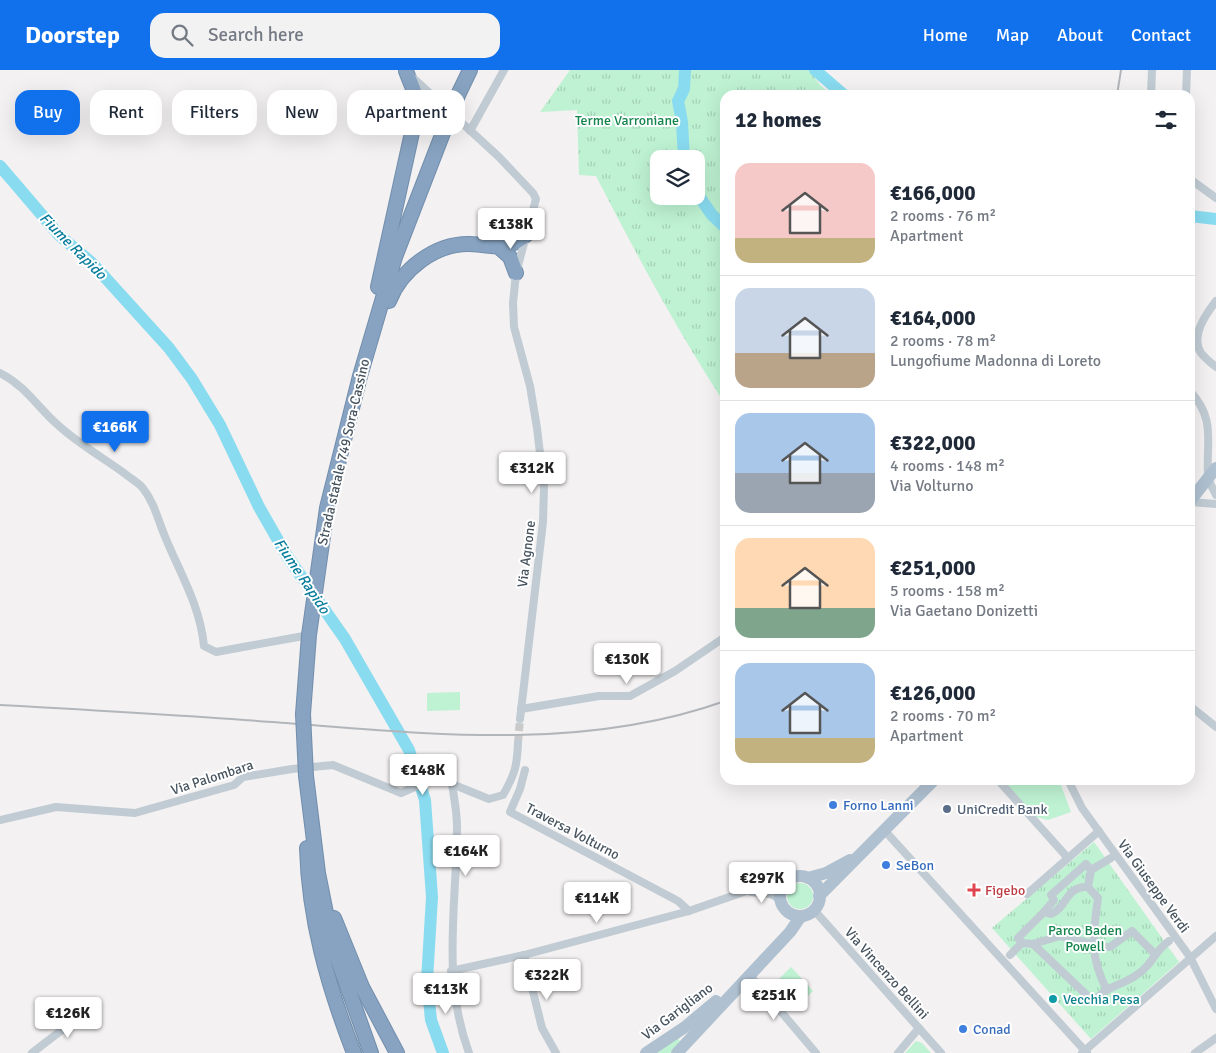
<!DOCTYPE html>
<html lang="en">
<head>
<meta charset="utf-8">
<style>
	body { margin:0; font-family:Signika,sans-serif; background:#f2f2f3; color:#1f2937; height:100vh; display:flex; flex-direction:column; font-size:19px; white-space:nowrap }
	* { box-sizing:border-box; margin:0 }
	p { font-size:16px; color:#747a83 }
	.icon { flex:none; width:28px; height:28px; fill:none; stroke:currentColor; stroke-width:2; stroke-linecap:round; stroke-linejoin:round }
	.map { position:relative; flex:1; overflow:hidden }
	.side { position:absolute; left:720px; top:20px; width:475px; height:695px; display:flex; flex-direction:column; background:#fff; border-radius:15px; box-shadow:0 5px 20px #0002 }
	.side>* { flex:none }
	.top-card { position:absolute; left:15px; top:20px; width:475px; height:45px; display:flex; gap:10px }
	.fabs { position:absolute; left:650px; top:80px; display:grid; gap:10px }
	.fabs a { display:grid; place-items:center; width:55px; height:55px; border-radius:10px; background:#fff; box-shadow:0 5px 20px #0002; font-size:25px }
	.price { position:absolute; translate:-50% -42px; padding:0 11px; border-radius:5px; background:#fff; color:#222; font-size:16px; line-height:32px; filter:drop-shadow(0 1px 2px #0008) }
	.price::after { content:''; position:absolute; left:50%; top:30px; width:15px; height:11px; margin-left:-8px; background:inherit; clip-path:polygon(0 0,100% 0,50% 100%) }
	.price.selected { background:#1171ec; color:#fff }
	ul { padding:0; list-style:none }
	li { display:flex; align-items:center; gap:15px; height:125px; padding:0 15px }
	li+li { border-top:1px solid #e0e1e3 }
	li span { display:grid; place-items:center; flex:none; width:140px; height:100px; border-radius:15px; color:#555 }
	li>.icon { margin-inline-start:auto }
	span .icon { width:60px; height:60px; fill:#fffc; stroke-width:1 }
	li b { font-size:21px }
	h2 { display:flex; justify-content:space-between; align-items:center; height:60px; padding:0 15px; font-size:21px }
	.pill { padding:0 18px; border-radius:15px; background:#fff; box-shadow:0 5px 20px #0002; font-size:18px; line-height:45px }
	.pill.selected { background:#1171ec; color:#fff }
	header { display:flex; align-items:center; gap:30px; box-sizing:border-box; height:70px; padding:0 25px; background:#1171ec; color:#fff }
	header strong { font-size:24px }
	nav { display:flex; gap:28px; margin-inline-start:auto; font-size:18px }
	.search { width:350px; height:45px; background:#f2f2f3; display:flex; align-items:center; gap:12px; box-sizing:border-box; padding:0 18px; border-radius:15px; color:#747a83; font-size:19px }
	.map>svg:first-child { display:block }
	.green { fill:#bef2d2 }
	.park { fill:url(#park-tufts); fill-rule:evenodd }
	.lines { fill:none; stroke-linecap:round; stroke-linejoin:round }
	.river { stroke:#89dbf0; stroke-width:12 }
	.street-tunnel { stroke:#c8cacc; stroke-width:8; stroke-dasharray:8 4; stroke-linecap:butt }
	.highway-casing { stroke:#728ead; stroke-width:16 }
	.street { stroke:#c1cbd3; stroke-width:8 }
	.primary { stroke:#afc0d0; stroke-width:12 }
	.highway { stroke:#87a3c1; stroke-width:14 }
	.rail { stroke:#b2b6bb; stroke-width:2 }
	.highway-bridge-casing { stroke:#728ead; stroke-width:16; stroke-linecap:butt }
	.highway-bridge { stroke:#87a3c1; stroke-width:14 }
	.shop-dot { fill:#3f7fe0; stroke:#fff; stroke-width:2 }
	.service-dot { fill:#5c6f8a; stroke:#fff; stroke-width:2 }
	.health-dot { fill:#e0444e; stroke:#fff; stroke-width:2 }
	.culture-dot { fill:#0f9aa8; stroke:#fff; stroke-width:2 }
	.labels { text-anchor:middle; stroke-width:4; stroke-linejoin:round; paint-order:stroke }
	.park-label { font-size:14px; fill:#13854c; stroke:#fff }
	.street-label { font-size:14px; fill:#47545f; stroke:#fff }
	.shop-label { font-size:14px; fill:#366cbe; stroke:#fff; text-anchor:start }
	.service-label { font-size:14px; fill:#4e5e75; stroke:#fff; text-anchor:start }
	.health-label { font-size:14px; fill:#be3a42; stroke:#fff; text-anchor:start }
	.culture-label { font-size:14px; fill:#0d838f; stroke:#fff; text-anchor:start }
	.water-label { font-size:15px; font-style:italic; fill:#087d9c; stroke:#fff }
</style>
</head>
<body>
<header>
<strong>Doorstep</strong>
<div class="search"><svg class="icon" aria-label="search" viewBox="0 0 24 24"><circle cx="10" cy="10" r="6"/><path d="M15 15l6 6"/></svg>Search here</div>
<nav><a>Home</a><a>Map</a><a>About</a><a>Contact</a></nav>
</header>
<div class="map">
<svg width="1216" height="983" viewBox="0 0 1216 983">
	<defs>
		<pattern id="park-tufts" width="24" height="20" patternUnits="userSpaceOnUse" patternTransform="scale(1.25)"><rect width="24" height="20" fill="#bef2d2"/><path d="M3 7l-1-3M5 7V3M7 7l1-3M15 17l-1-3M17 17v-4M19 17l1-3" fill="none" stroke="#a5d1b7"/></pattern>
	</defs>
	<rect width="100%" height="100%" fill="#f3f1f1"/>
	<g class="green">
		<path d="M460,622v18l-33,1v-18z"/>
		<path d="M1003,710h56l12,32 -23,8 -12,-3z"/>
		<circle cx="800" cy="826" r="13"/>
		<path d="M791,897l22,24 -12,11 -22,-23z"/>
		<path d="M678,967l2,5 -10,11h-17z"/>
		<path d="M916,971l6,2 9,10h-26z"/>
	</g>
	<g class="park">
		<path d="M570,0h239l11,15 12,10h-107v309c-48,-74 -89,-150 -129,-228l-17,-1 -2,-65 -37,2zM659,89h37v37h-37z"/>
		<path d="M1094,772l85,120 -88,77 -99,-111z"/>
	</g>
	<g class="lines">
		<g class="river">
			<path d="M815,0l29,25"/>
			<path d="M684,89l-2,-37 -4,-21 6,-12 1,-19"/>
			<path d="M0,96l59,69 33,28 77,85 23,31 28,46 39,82 28,49 58,83 64,111 16,50 7,97 -5,83 4,40 12,33"/>
			<path d="M696,122l16,23 13,12"/>
			<path d="M1190,146l26,3"/>
		</g>
		<path class="street-tunnel" d="M518,673l2,-24"/>
		<g class="highway-casing">
			<g id="highway">
				<path d="M458,25l12,-25"/>
				<path d="M415,49l12,-9 15,-4"/>
				<path d="M501,179l9,8 6,16"/>
				<path d="M378,217l37,-168 1,-23 -10,-25"/>
				<path d="M389,231c12,-31 46,-58 81,-57 27,1 34,9 57,-10"/>
				<path d="M327,438l33,-132 35,-119 51,-132"/>
				<path d="M306,706l12,97 14,70 39,110"/>
				<path d="M307,778c2,72 21,138 47,205"/>
				<path d="M334,848l28,69 35,66"/>
			</g>
		</g>
		<g class="street">
			<path d="M411,6l88,81 34,36 3,6 -20,74 -3,30 1,24 16,59 7,42 7,59 -1,35 -23,197"/>
			<path d="M1151,25l1,-25"/>
			<path d="M1186,25l1,-25"/>
			<path d="M470,61l34,-61"/>
			<path d="M1190,109l26,19"/>
			<path d="M1216,231c-10,13 -26,35 -15,52 4,5 10,10 15,14"/>
			<path d="M0,303c26,13 38,35 59,53 20,18 43,31 65,47 6,5 13,9 18,14 13,16 16,34 24,52 15,36 34,67 38,107l12,6 93,-17"/>
			<path d="M1190,321c26,29 16,48 18,86 1,6 6,13 8,18"/>
			<path d="M1190,432l26,2"/>
			<path d="M1190,636l26,21"/>
			<path d="M521,639l78,-13h31l45,-25 50,-34"/>
			<path d="M525,700l-5,19 -10,23 168,89 11,10"/>
			<path d="M998,710l69,77"/>
			<path d="M1068,710l14,28 108,149 26,52"/>
			<path d="M452,714c2,14 5,28 5,42 0,78 -16,151 12,227"/>
			<path d="M0,750l56,-13 79,6 99,-28 9,-8 49,-8 41,-4 68,28 34,-15 8,-1 9,7 37,15 14,-4c12,-21 14,-29 15,-52"/>
			<path d="M885,761l202,222"/>
			<path d="M1111,788l-20,12 -3,17 10,11c-5,37 -9,58 9,92 15,-8 29,-11 41,-25 7,-9 11,-17 21,-24"/>
			<path d="M751,822l19,2 10,5"/>
			<path d="M1027,824l72,-63"/>
			<path d="M814,840l127,143"/>
			<path d="M1044,842l10,-12 -3,-5 35,-31 5,6"/>
			<path d="M1022,873l-4,-5 26,-26 7,2c16,-6 15,-29 37,-27"/>
			<path d="M1033,874l60,57 14,-11"/>
			<path d="M1095,877h15l22,-16 23,23"/>
			<path d="M524,885l18,73 14,25"/>
			<path d="M1010,885l12,-12 11,1 27,-8 33,8"/>
			<path d="M451,901l73,-16 165,-44 69,-24 26,-3"/>
			<path d="M749,904l67,79"/>
			<path d="M32,983l35,-27 -6,-15"/>
			<path d="M898,983l21,-25"/>
			<path d="M1082,983l134,-117"/>
			<path d="M1195,983l21,-15"/>
		</g>
		<g class="primary">
			<path d="M1190,431l26,-33"/>
			<circle cx="800" cy="826" r="20"/>
			<path d="M808,808l18,-5 24,-13"/>
			<path d="M819,826l115,-116"/>
			<path d="M646,983l39,-26 31,-26"/>
			<path d="M677,983l113,-121 11,-16"/>
		</g>
		<use href="#highway" class="highway"/>
		<g class="rail">
			<path d="M1117,25l4,-25"/>
			<path d="M0,635c91,5 181,10 272,17 150,11 308,31 453,-21"/>
		</g>
		<g class="highway-bridge-casing">
			<g id="highway-bridge">
				<path d="M446,55l12,-30"/>
				<path d="M306,706l-3,-62 6,-79 18,-127"/>
			</g>
		</g>
		<use href="#highway-bridge" class="highway-bridge"/>
	</g>
	<g class="shop-dot">
		<circle cx="833" cy="735" r="5"/>
		<circle cx="886" cy="795" r="5"/>
		<circle cx="963" cy="959" r="5"/>
	</g>
	<circle class="service-dot" cx="947" cy="739" r="5"/>
	<path class="health-dot" d="M971.5 812.5h5v5h5v5h-5v5h-5v-5h-5v-5h5z"/>
	<circle class="culture-dot" cx="1053" cy="929" r="5"/>
	<g class="labels">
		<g class="park-label">
			<text x="627" y="55">Terme Varroniane</text>
			<text x="1085" y="865">Parco Baden<tspan x="1085" dy="16">Powell</tspan></text>
		</g>
		<g class="street-label">
			<text transform="translate(343 382) rotate(-77)" y="5">Strada statale 749 Sora-Cassino</text>
			<text transform="translate(526 484) rotate(-83)" y="5">Via Agnone</text>
			<text transform="translate(212 707) rotate(-18)" y="5">Via Palombara</text>
			<text transform="translate(573 761) rotate(28)" y="5">Traversa Volturno</text>
			<text transform="translate(1154 816) rotate(54)" y="5">Via Giuseppe Verdi</text>
			<text transform="translate(887 903) rotate(48)" y="5">Via Vincenzo Bellini</text>
			<text transform="translate(677 941) rotate(-37)" y="5">Via Garigliano</text>
		</g>
		<g class="shop-label">
			<text x="843" y="740">Forno Lanni</text>
			<text x="896" y="800">SeBon</text>
			<text x="973" y="964">Conad</text>
		</g>
		<g class="service-label">
			<text x="957" y="744">UniCredit Bank</text>
		</g>
		<g class="health-label">
			<text x="985" y="825">Figebo</text>
		</g>
		<g class="culture-label">
			<text x="1063" y="934">Vecchia Pesa</text>
		</g>
		<g class="water-label">
			<text transform="translate(73 176) rotate(45)" y="5">Fiume Rapido</text>
			<text transform="translate(302 506) rotate(56)" y="5">Fiume Rapido</text>
		</g>
	</g>
</svg>
<div class="fabs">
<a><svg class="icon" aria-label="layers" viewBox="0 0 24 24"><path d="M12 4l9 5-9 5-9-5zM3 14l9 5 9-5"/></svg></a>
</div>
<b class="price" style="left:511px;top:180px">€138K</b>
<b class="price selected" style="left:115px;top:383px">€166K</b>
<b class="price" style="left:532px;top:424px">€312K</b>
<b class="price" style="left:627px;top:615px">€130K</b>
<b class="price" style="left:423px;top:726px">€148K</b>
<b class="price" style="left:466px;top:807px">€164K</b>
<b class="price" style="left:762px;top:834px">€297K</b>
<b class="price" style="left:597px;top:854px">€114K</b>
<b class="price" style="left:547px;top:931px">€322K</b>
<b class="price" style="left:446px;top:945px">€113K</b>
<b class="price" style="left:774px;top:951px">€251K</b>
<b class="price" style="left:68px;top:969px">€126K</b>
<div class="top-card">
<a class="pill selected">Buy</a>
<a class="pill">Rent</a>
<a class="pill">Filters</a>
<a class="pill">New</a>
<a class="pill">Apartment</a>
</div>
<section class="side">
<h2>12 homes<svg class="icon" aria-label="filters" viewBox="0 0 24 24"><path d="M4 7h16M4 17h16"/><circle cx="9" cy="7" r="2"/><circle cx="15" cy="17" r="2"/></svg></h2>
<ul>
<li><span style="background:linear-gradient(#f6c9c9 75%,#c2b280 0)"><svg class="icon" aria-label="home" viewBox="0 0 24 24"><path d="M3 11l9-7 9 7M6 9v11h12V9"/></svg></span><div><b>€166,000</b><p>2 rooms · 76 m²</p><p>Apartment</p></div></li>
<li><span style="background:linear-gradient(#c9d6e8 65%,#b9a48a 0)"><svg class="icon" aria-label="home" viewBox="0 0 24 24"><path d="M3 11l9-7 9 7M6 9v11h12V9"/></svg></span><div><b>€164,000</b><p>2 rooms · 78 m²</p><p>Lungofiume Madonna di Loreto</p></div></li>
<li><span style="background:linear-gradient(#a9c7e8 60%,#9aa5b1 0)"><svg class="icon" aria-label="home" viewBox="0 0 24 24"><path d="M3 11l9-7 9 7M6 9v11h12V9"/></svg></span><div><b>€322,000</b><p>4 rooms · 148 m²</p><p>Via Volturno</p></div></li>
<li><span style="background:linear-gradient(#ffd9b3 70%,#7fa58c 0)"><svg class="icon" aria-label="home" viewBox="0 0 24 24"><path d="M3 11l9-7 9 7M6 9v11h12V9"/></svg></span><div><b>€251,000</b><p>5 rooms · 158 m²</p><p>Via Gaetano Donizetti</p></div></li>
<li><span style="background:linear-gradient(#a9c7e8 75%,#c2b280 0)"><svg class="icon" aria-label="home" viewBox="0 0 24 24"><path d="M3 11l9-7 9 7M6 9v11h12V9"/></svg></span><div><b>€126,000</b><p>2 rooms · 70 m²</p><p>Apartment</p></div></li>
</ul>
</section>
</div>
</body>
</html>
